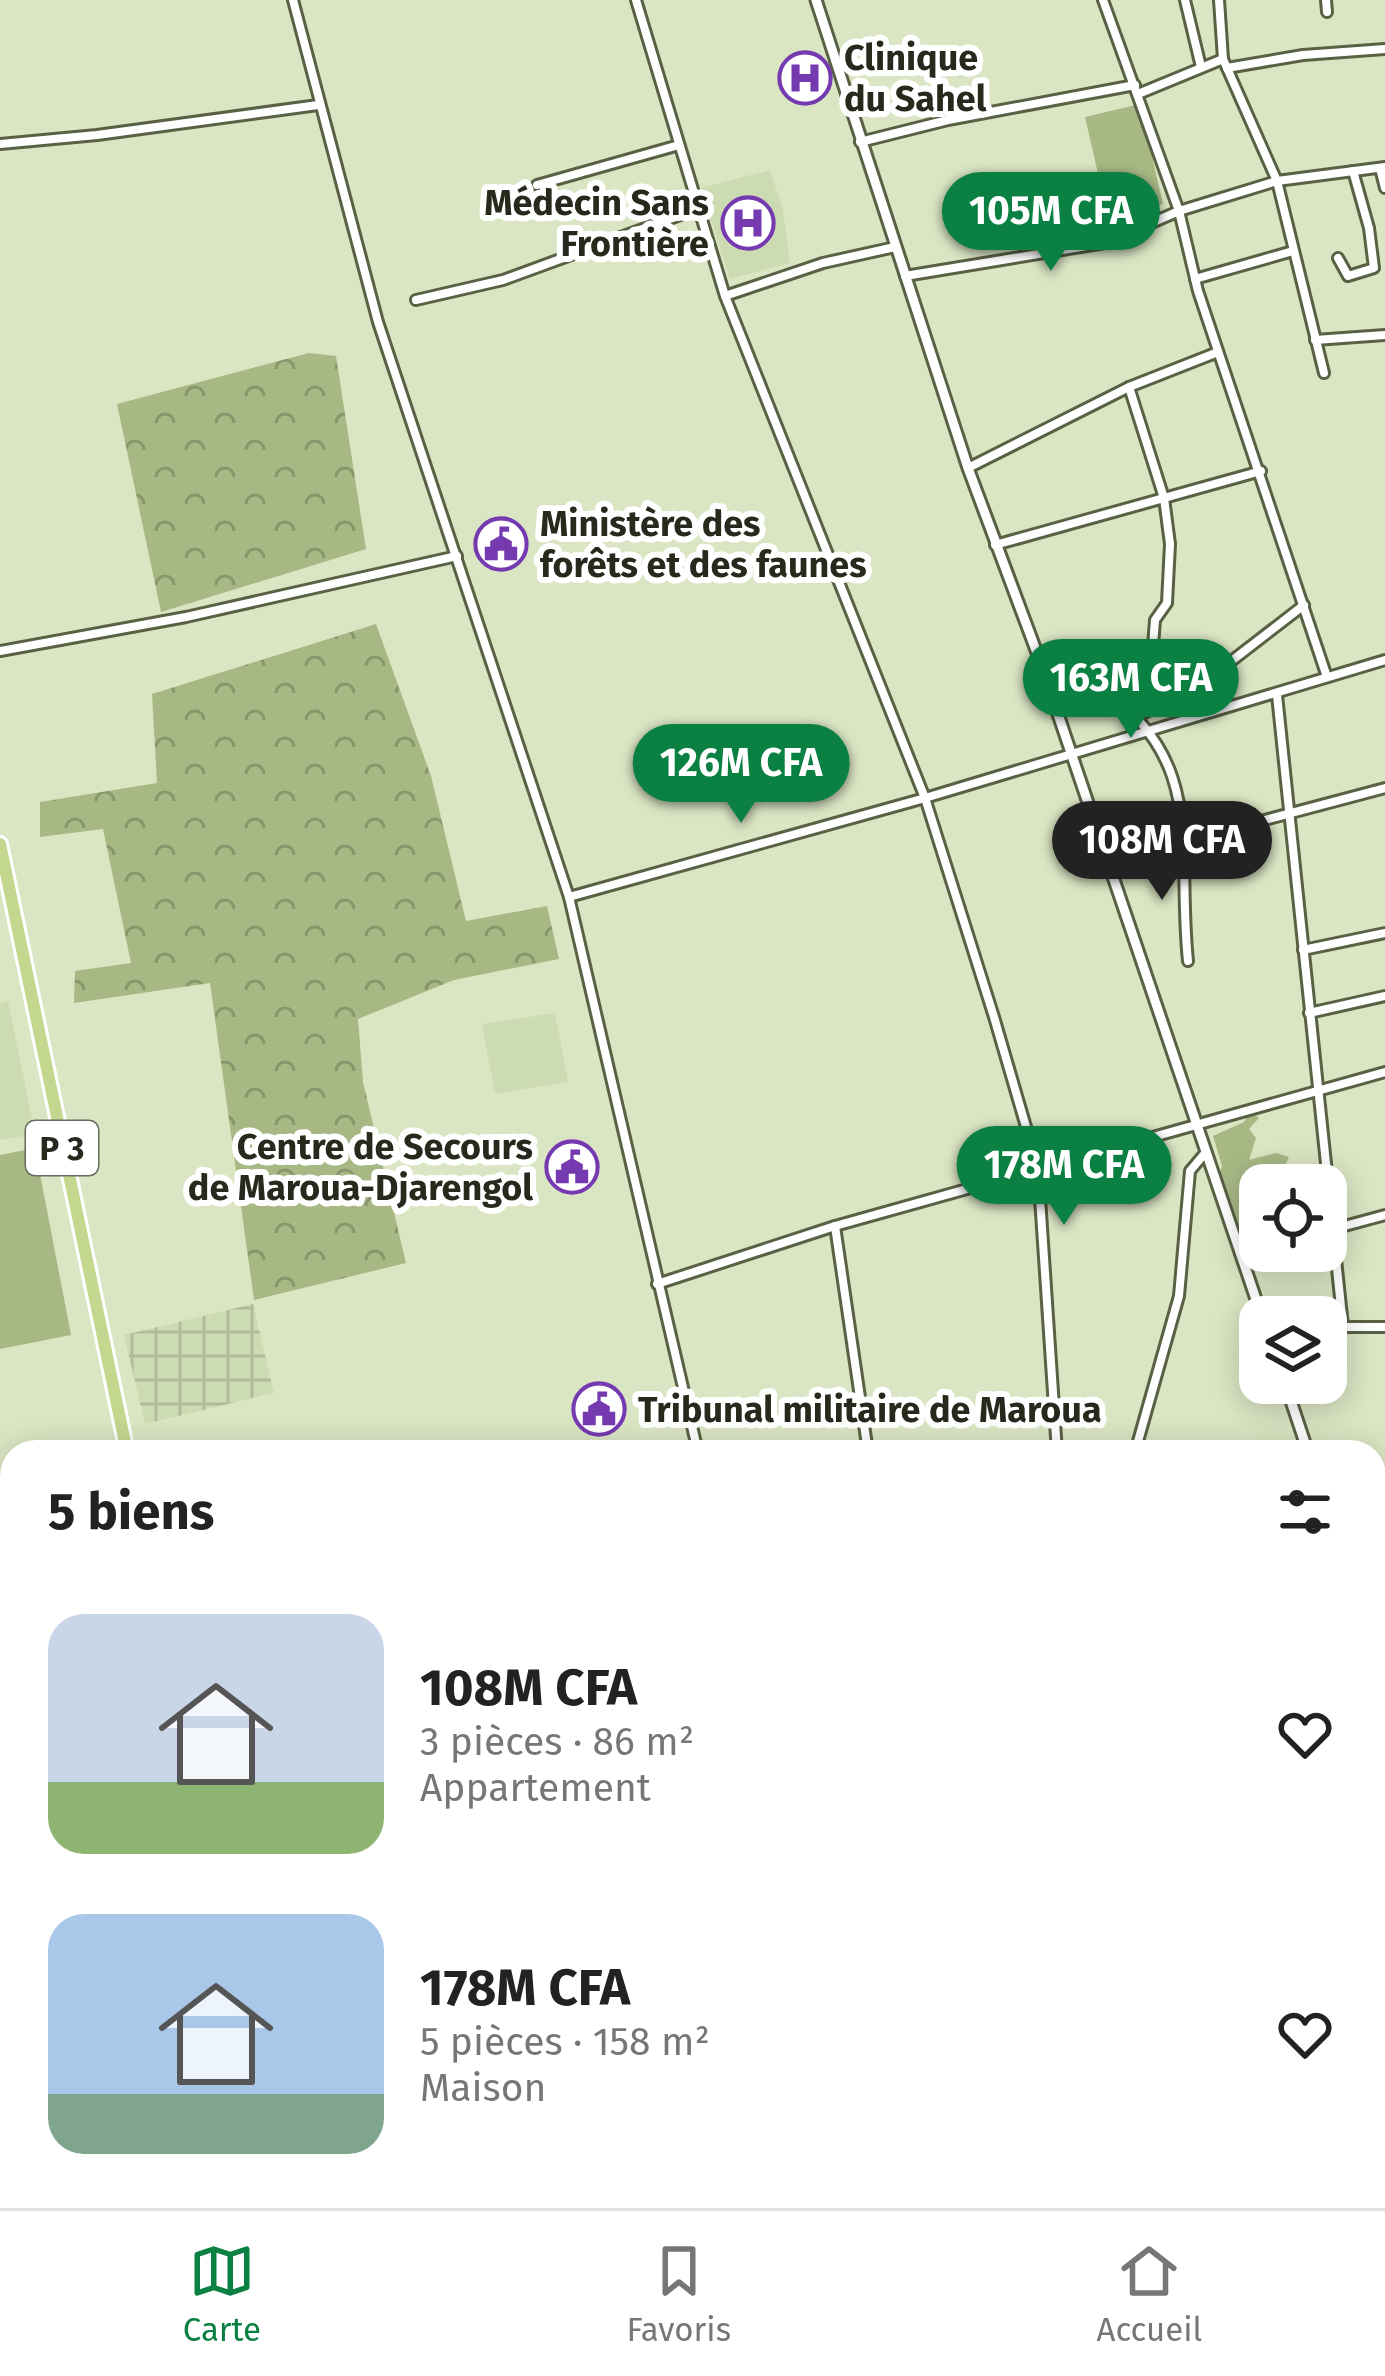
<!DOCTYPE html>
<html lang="fr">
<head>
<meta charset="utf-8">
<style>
	body { margin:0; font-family:"Fira Sans",sans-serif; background:#f2f2f2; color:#222; height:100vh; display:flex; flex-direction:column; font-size:45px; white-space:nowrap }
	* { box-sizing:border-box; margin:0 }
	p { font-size:39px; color:#767676 }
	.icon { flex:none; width:66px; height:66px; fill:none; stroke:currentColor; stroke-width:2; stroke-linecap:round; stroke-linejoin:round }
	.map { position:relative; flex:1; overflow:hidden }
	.details { position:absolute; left:0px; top:1440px; width:1386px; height:768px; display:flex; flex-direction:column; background:#fff; border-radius:36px 36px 0 0; box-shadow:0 6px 30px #0003 }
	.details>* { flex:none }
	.buttons { position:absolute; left:1239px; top:1164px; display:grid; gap:24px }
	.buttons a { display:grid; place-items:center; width:108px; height:108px; border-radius:24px; background:#fff; box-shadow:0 6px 30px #0003; font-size:60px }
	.price { position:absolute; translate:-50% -102px; padding:0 27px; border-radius:42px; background:#0b8043; color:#fff; font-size:39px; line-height:78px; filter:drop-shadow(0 3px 6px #0008) }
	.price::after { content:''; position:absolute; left:50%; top:72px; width:36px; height:27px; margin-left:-18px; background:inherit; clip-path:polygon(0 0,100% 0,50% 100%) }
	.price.selected { background:#222; color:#fff }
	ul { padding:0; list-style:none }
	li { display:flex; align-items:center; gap:36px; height:300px; padding:0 48px }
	li span { display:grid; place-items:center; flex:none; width:336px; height:240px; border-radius:36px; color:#555 }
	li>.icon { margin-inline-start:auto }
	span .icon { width:144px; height:144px; fill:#fffc; stroke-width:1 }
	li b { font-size:51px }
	h2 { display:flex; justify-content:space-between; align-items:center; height:144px; padding:0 48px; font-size:51px }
	.dock { display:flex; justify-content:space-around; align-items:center; height:168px; border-top:3px solid #e0e0e0; background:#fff; font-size:33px; color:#767676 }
	.dock a { display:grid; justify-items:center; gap:6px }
	.dock .selected { color:#0b8043 }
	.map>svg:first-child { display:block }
	.built { fill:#cddbb2 }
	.industrial { fill:url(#industrial-grid) }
	.green { fill:#a7b885 }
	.forest { fill:url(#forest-crowns) }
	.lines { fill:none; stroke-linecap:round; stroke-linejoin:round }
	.minor-casing { stroke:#586144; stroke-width:14 }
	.tertiary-casing { stroke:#586144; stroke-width:15 }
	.primary-casing { stroke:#fff; stroke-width:18 }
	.minor { stroke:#fff; stroke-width:8 }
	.tertiary { stroke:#fff; stroke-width:9 }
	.primary { stroke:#c4d78e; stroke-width:12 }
	.labels { text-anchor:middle; stroke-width:12; stroke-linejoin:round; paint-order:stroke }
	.shield { fill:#fff; stroke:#676a61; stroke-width:3 }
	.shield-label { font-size:33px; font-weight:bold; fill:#262a1d }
	.poi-label { font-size:36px; font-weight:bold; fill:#262a1d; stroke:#fff; text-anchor:start }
</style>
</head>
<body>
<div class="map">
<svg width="1385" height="2208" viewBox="0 0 1385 2208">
	<defs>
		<pattern id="industrial-grid" width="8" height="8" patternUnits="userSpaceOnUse" patternTransform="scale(3)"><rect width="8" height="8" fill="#cddbb2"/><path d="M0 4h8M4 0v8" fill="none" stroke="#b0bc99"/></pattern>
		<pattern id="forest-crowns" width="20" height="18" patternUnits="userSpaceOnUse" patternTransform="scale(3)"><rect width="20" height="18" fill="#a7b885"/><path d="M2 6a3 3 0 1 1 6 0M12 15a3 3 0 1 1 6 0" fill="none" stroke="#88966c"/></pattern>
	</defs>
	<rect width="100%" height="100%" fill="#dae5c3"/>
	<g class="built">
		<path d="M770,170l13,40 7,53 -60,16 -29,-91z"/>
		<path d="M8,1001l27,133 -35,6v-137z"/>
		<path d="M555,1013l13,69 -73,12 -13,-70z"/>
		<path d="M12,1466v156l-12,-52v-101z"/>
		<path d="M1058,2196h122l2,12h-149z"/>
	</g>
	<path class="industrial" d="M253,1304l21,89 -129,31 -21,-89z"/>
	<g class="green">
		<path d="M1140,104l23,100 -55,13 -23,-100z"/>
		<path d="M1250,1111l9,7 -10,11 7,9 -7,22 27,-7 13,4 -6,13 -13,8 -2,7h-8v26l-5,9 5,6 -4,16 -23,-9 -16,-48 5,-19 -9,-30 31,-14z"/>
		<path d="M35,1148l36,187 -71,14v-194z"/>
	</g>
	<g class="forest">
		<path d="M309,353l27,3 30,193 -205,63 -44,-208z"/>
		<path d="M376,624l55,152 35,145 81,-15 12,53 -105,21 -96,39 5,63 43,181 -152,37 -44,-317 -136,20 1,-32 56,-8 -28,-134 -63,8v-35l117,-19 -5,-89z"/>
	</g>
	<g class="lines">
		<g class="minor-casing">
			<g id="minor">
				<path d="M293,0l85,322 191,575 129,555"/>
				<path d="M636,0l89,296 200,502 69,219 44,151 19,284"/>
				<path d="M1103,0l76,211 19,80 129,386"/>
				<path d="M1185,0l16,67"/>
				<path d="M1219,0l4,59 54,122 47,192"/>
				<path d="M1326,0l1,12"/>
				<path d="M1227,68l76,-13 82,-6"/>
				<path d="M1138,94l85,-35"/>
				<path d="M860,142l88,-22 187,-35"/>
				<path d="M0,144l97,-9 221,-30"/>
				<path d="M1380,168l5,20"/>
				<path d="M537,185l142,-40"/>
				<path d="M1338,258l10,18 26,-8 -5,-40 -16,-57"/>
				<path d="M905,276l200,-33 74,-32 98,-30 108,-14"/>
				<path d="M1195,279l98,-28"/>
				<path d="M725,296l98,-33 72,-16"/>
				<path d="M416,300l87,-20 194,-71"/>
				<path d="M1315,340l70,-5"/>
				<path d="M968,468l161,-81 89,-35"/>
				<path d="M995,545l266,-74"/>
				<path d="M0,651l186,-34 271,-61"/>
				<path d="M1040,661c25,-3 38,10 58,24 110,76 78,160 90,276"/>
				<path d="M1108,691l14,-14 24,-9 6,-9 3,-39 12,-17 3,-59 -6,-46 -35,-111"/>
				<path d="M1277,695l66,631"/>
				<path d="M1137,717l75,-41 92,-71"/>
				<path d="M1105,850l77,-8 203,-54"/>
				<path d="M569,897l356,-99 460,-138"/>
				<path d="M1303,950l82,-17"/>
				<path d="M1309,1013l76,-17"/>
				<path d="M835,1226l33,226"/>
				<path d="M1326,1231l59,-16"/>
				<path d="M1240,1253l20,-5"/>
				<path d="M657,1284l178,-58 550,-154"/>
				<path d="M1326,1327h59"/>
				<path d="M1135,1452l44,-156 11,-125 16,-19"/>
				<path d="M0,1707l12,-3"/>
				<path d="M1374,1810l11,-27"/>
				<path d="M448,2196l5,12"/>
				<path d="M917,2196l4,12"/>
				<path d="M1321,2196l5,12"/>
				<path d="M167,2208l4,-12"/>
				<path d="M312,2208l7,-12"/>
				<path d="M1201,2208l6,-12"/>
			</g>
		</g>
		<g class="tertiary-casing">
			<g id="tertiary">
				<path d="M816,0l152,468 72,193 222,656"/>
				<path d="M1285,1383l23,69"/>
				<path d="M1374,1644l11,32"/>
				<path d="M1374,1997l11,7"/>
			</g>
		</g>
		<g class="primary-casing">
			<g id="primary">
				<path d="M0,844l127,608"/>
				<path d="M570,2196l5,12"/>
				<path d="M129,2208l1,-12"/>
			</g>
		</g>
		<use href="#minor" class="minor"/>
		<use href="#tertiary" class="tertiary"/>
		<use href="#primary" class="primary"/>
	</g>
	<defs>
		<g id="hospital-ring" transform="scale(2.7)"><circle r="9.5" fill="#fff" stroke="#753ab0" stroke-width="1.5"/><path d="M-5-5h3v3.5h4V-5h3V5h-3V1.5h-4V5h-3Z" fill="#753ab0"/></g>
		<g id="civic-ring" transform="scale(2.7)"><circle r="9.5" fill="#fff" stroke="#753ab0" stroke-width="1.5"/><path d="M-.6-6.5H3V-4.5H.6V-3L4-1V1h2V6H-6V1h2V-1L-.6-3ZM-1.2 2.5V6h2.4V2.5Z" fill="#753ab0"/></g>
	</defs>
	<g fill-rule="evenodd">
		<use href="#hospital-ring" x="805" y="78"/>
		<use href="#hospital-ring" x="748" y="223"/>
		<use href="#civic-ring" x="501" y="544"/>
		<use href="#civic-ring" x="572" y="1167"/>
		<use href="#civic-ring" x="599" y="1409"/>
	</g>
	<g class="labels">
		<rect class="shield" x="26" y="1121" width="72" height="54" rx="9"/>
		<g class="shield-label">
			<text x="62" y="1160">P 3</text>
		</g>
		<g class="poi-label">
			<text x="844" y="70">Clinique<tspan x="844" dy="41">du Sahel</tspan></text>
			<text x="709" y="215" text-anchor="end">Médecin Sans<tspan x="709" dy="41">Frontière</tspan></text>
			<text x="540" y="536">Ministère des<tspan x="540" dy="41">forêts et des faunes</tspan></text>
			<text x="533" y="1159" text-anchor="end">Centre de Secours<tspan x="533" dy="41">de Maroua-Djarengol</tspan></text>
			<text x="638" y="1422">Tribunal militaire de Maroua</text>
		</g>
	</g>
</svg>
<div class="buttons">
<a><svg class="icon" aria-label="locate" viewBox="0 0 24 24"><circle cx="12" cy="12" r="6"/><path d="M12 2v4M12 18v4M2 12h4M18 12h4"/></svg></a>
<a><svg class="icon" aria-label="layers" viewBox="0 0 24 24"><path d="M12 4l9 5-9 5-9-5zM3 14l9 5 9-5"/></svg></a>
</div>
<b class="price" style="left:1051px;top:274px">105M CFA</b>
<b class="price" style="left:1131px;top:741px">163M CFA</b>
<b class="price" style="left:741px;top:826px">126M CFA</b>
<b class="price selected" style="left:1162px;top:903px">108M CFA</b>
<b class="price" style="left:1064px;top:1228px">178M CFA</b>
<section class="details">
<h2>5 biens<svg class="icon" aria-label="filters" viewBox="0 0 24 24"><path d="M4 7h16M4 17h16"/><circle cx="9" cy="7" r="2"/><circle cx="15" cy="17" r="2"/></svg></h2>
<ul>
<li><span style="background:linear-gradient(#c9d6e8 70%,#8fb573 0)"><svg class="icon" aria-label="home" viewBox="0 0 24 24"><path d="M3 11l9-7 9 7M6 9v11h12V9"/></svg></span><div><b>108M CFA</b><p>3 pièces · 86 m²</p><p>Appartement</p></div><svg class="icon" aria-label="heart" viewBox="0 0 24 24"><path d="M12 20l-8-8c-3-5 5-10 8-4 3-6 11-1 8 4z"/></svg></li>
<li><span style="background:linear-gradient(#a9c7e8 75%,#7fa58c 0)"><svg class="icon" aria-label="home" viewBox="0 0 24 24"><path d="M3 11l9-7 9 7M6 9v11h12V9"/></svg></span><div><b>178M CFA</b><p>5 pièces · 158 m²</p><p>Maison</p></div><svg class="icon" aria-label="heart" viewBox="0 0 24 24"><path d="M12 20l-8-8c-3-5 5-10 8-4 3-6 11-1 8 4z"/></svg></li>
</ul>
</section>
</div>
<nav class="dock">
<a class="selected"><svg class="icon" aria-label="map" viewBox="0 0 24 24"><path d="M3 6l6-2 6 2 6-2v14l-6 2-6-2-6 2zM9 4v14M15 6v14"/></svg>Carte</a>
<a><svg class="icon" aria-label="saved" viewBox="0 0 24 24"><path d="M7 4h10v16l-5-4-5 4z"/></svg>Favoris</a>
<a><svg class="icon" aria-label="home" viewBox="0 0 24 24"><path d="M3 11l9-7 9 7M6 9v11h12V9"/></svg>Accueil</a>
</nav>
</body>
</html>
